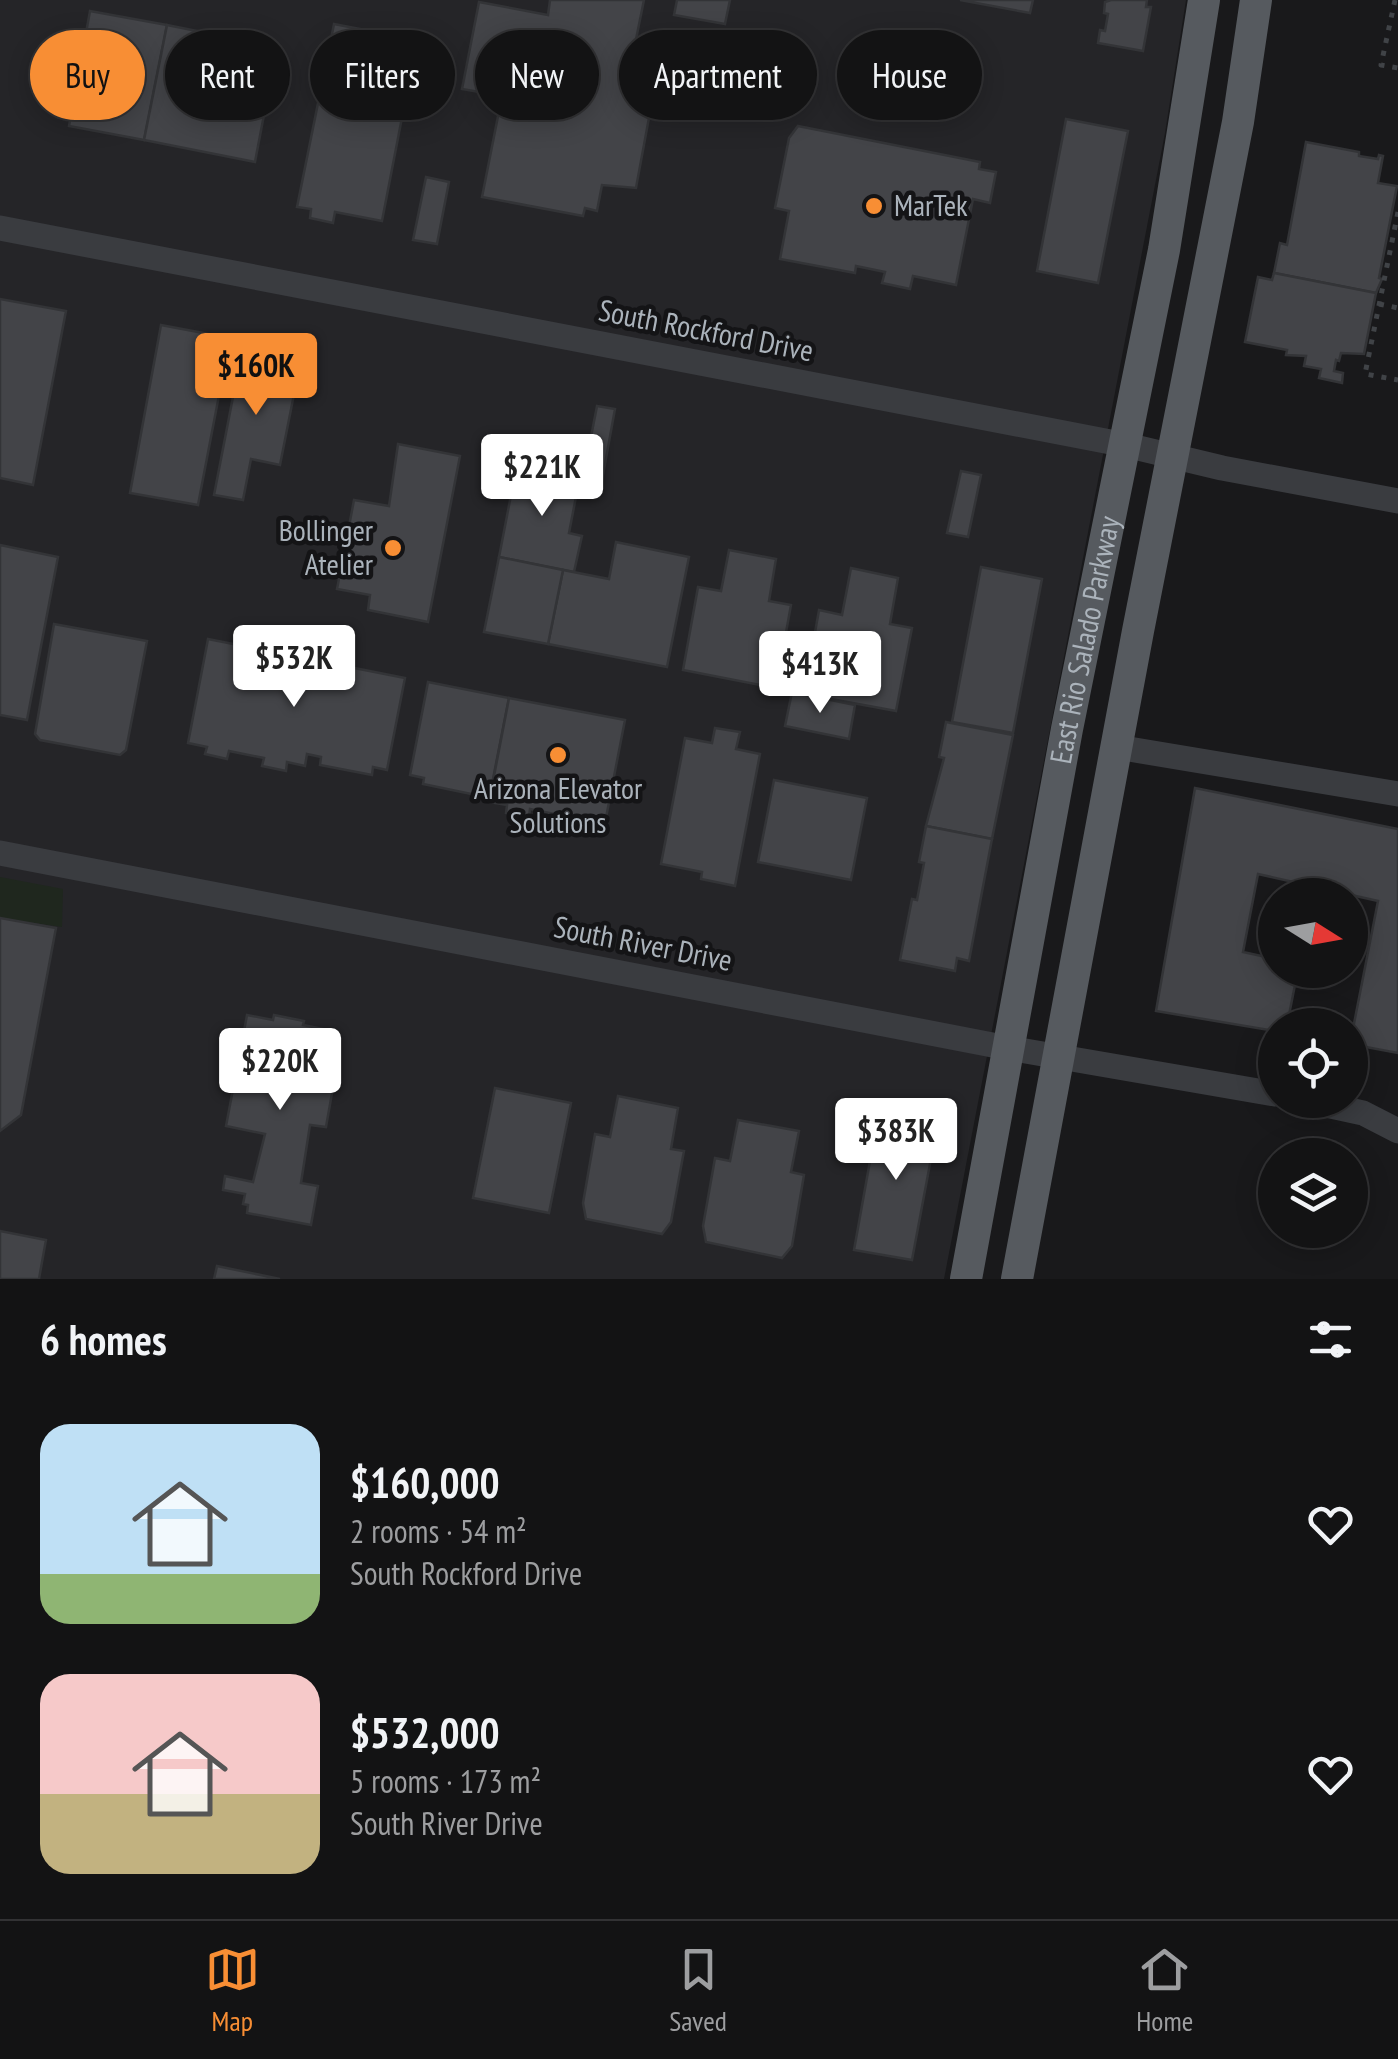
<!DOCTYPE html>
<html lang="en">
<head>
<meta charset="utf-8">
<style>
	body { margin:0; font-family:"PT Sans Narrow",sans-serif; background:#1c1c1d; color:#f1f3f6; height:100vh; display:flex; flex-direction:column; font-size:38px; white-space:nowrap }
	* { box-sizing:border-box; margin:0 }
	p { font-size:32px; color:#9d9ea0 }
	.icon { flex:none; width:55px; height:55px; fill:none; stroke:currentColor; stroke-width:2; stroke-linecap:round; stroke-linejoin:round }
	.map { position:relative; height:1279px; overflow:hidden }
	.side { display:flex; flex-direction:column; background:#131314; flex:1 }
	.side>* { flex:none }
	.banner { position:absolute; left:30px; top:30px; width:1340px; height:90px; display:flex; gap:20px }
	.needle { width:65px; rotate:101deg }
	.buttons { position:absolute; left:1258px; top:878px; display:grid; gap:20px }
	.buttons a { display:grid; place-items:center; width:110px; height:110px; border-radius:50%; background:#131314; box-shadow:0 5px 25px #0003,0 0 0 2px #323234; font-size:50px }
	.price { position:absolute; translate:-50% -85px; padding:0 22px; border-radius:10px; background:#fff; color:#222; font-size:32px; line-height:65px; filter:drop-shadow(0 2px 5px #0008) }
	.price::after { content:''; position:absolute; left:50%; top:60px; width:30px; height:22px; margin-left:-15px; background:inherit; clip-path:polygon(0 0,100% 0,50% 100%) }
	.price.selected { background:#f88e34; color:#111 }
	ul { padding:0; list-style:none }
	li { display:flex; align-items:center; gap:30px; height:250px; padding:0 40px }
	li span { display:grid; place-items:center; flex:none; width:280px; height:200px; border-radius:30px; color:#555 }
	li>.icon { margin-inline-start:auto }
	span .icon { width:120px; height:120px; fill:#fffc; stroke-width:1 }
	li b { font-size:42px }
	h2 { display:flex; justify-content:space-between; align-items:center; height:120px; padding:0 40px; font-size:42px }
	.tag { padding:0 35px; border-radius:45px; background:#131314; box-shadow:0 5px 25px #0003,0 0 0 2px #323234; font-size:35px; line-height:90px }
	.tag.selected { background:#f88e34; color:#111 }
	.tabs { display:flex; justify-content:space-around; align-items:center; height:140px; border-top:2px solid #323234; background:#131314; font-size:28px; color:#9d9ea0 }
	.tabs a { display:grid; justify-items:center; gap:5px }
	.tabs .selected { color:#f88e34 }
	.map>svg:first-child { display:block }
	.built { fill:#252528 }
	.green { fill:#1f271e }
	.building { fill:#434448; stroke:#333437; stroke-width:2.5 }
	.lines { fill:none; stroke-linecap:round; stroke-linejoin:round }
	.path { stroke:#404347; stroke-width:5; stroke-dasharray:5 8; stroke-linecap:butt }
	.minor { stroke:#3a3c40; stroke-width:25 }
	.major { stroke:#565a5f; stroke-width:32 }
	.poi-dot { fill:#f88e34; stroke:#141416; stroke-width:4 }
	.labels { text-anchor:middle; stroke-width:9; stroke-linejoin:round; paint-order:stroke }
	.poi-label { font-size:30px; fill:#abb3bb; stroke:#141416; text-anchor:start }
	.street-label { font-size:30px; fill:#abb3bb; stroke:#141416 }
</style>
</head>
<body>
<div class="map">
<svg width="1398" height="1279" viewBox="0 0 1398 1279">
	<rect width="100%" height="100%" fill="#19191b"/>
	<path class="built" d="M0,0h1186l-21,133 -221,1146h-944z"/>
	<path class="green" d="M0,877l63,12 -1,38 -62,-9z"/>
	<g class="building">
		<path d="M550,0h94l-15,74 27,6 -20,108 -34,-3 -5,26 -12,-3 -2,8 -101,-19 20,-101 -40,-7 17,-87 69,13z"/>
		<path d="M677,0h53l-5,24 -51,-9z"/>
		<path d="M960,0h73l-3,13z"/>
		<path d="M1111,0h36l-1,7h5l-8,44 -45,-8 2,-13 5,1 3,-17 -4,-1 1,-11z"/>
		<path d="M90,11l77,14 -23,115 -75,-14z"/>
		<path d="M334,24l83,16 -35,181 -47,-9 -2,11 -23,-5 1,-9 -14,-2z"/>
		<path d="M167,25l110,22 -22,115 -111,-22z"/>
		<path d="M1066,119l62,12 -30,152 -61,-12z"/>
		<path d="M798,126l182,36 -1,7 17,3 -6,31 -17,-4 -17,86 -43,-9 -3,13 -28,-6 3,-11 -29,-6 -1,7 -75,-14 9,-48 -14,-3 14,-70z"/>
		<path d="M1306,142l53,10v4l19,3 1,-4 4,1 -5,27 19,3 -18,92 3,1 -6,14 -102,-20 6,-30 7,2z"/>
		<path d="M426,177l23,5 -12,62 -24,-4z"/>
		<path d="M1274,273l102,20 -12,61 -23,-1 -2,8 -3,-1 -2,11 9,2 -1,10 -23,-5 2,-9 -17,-3 2,-10 -20,-1 1,-5 -42,-8 13,-65 14,3z"/>
		<path d="M0,299l66,12 -33,174 -33,-7z"/>
		<path d="M161,325l69,13 -32,167 -68,-12z"/>
		<path d="M243,345l33,6 7,10 17,3 -20,101 -29,-6 -8,41 -29,-5z"/>
		<path d="M597,406l18,3 -16,88 -19,-4z"/>
		<path d="M398,444l62,12 -32,166 -60,-12 2,-15 -33,-6 17,-89 35,6z"/>
		<path d="M517,464l63,12 -11,57 13,3 -8,36 -75,-15z"/>
		<path d="M961,471l20,4 -13,62 -21,-4z"/>
		<path d="M616,542l73,15 -22,110 -119,-23 15,-74 46,9z"/>
		<path d="M0,545l58,12 -31,163 -27,-5z"/>
		<path d="M729,550l47,9 -7,42 22,4 -15,83 -93,-18 15,-83 23,4z"/>
		<path d="M499,557l64,13 -15,74 -64,-12z"/>
		<path d="M981,567l61,12 -29,154 -61,-11z"/>
		<path d="M851,568l47,10 -8,46 22,4 -16,83 -92,-17 15,-84 23,5z"/>
		<path d="M54,624l93,17 -21,109 -6,5 -80,-15 -5,-6z"/>
		<path d="M208,639l197,39 -18,92 -14,-3 -1,8 -52,-10 1,-8 -14,-3 -2,12 -18,-4 -1,9 -24,-5 2,-8 -35,-7 -2,8 -22,-5 2,-7 -19,-4z"/>
		<path d="M428,682l81,16 -18,91 -14,-2 -1,8 -53,-11 1,-6 -14,-3z"/>
		<path d="M792,692l63,13 -6,34 -64,-13z"/>
		<path d="M509,698l116,22 -20,103 -18,-3 -1,8 -23,-5 1,-7 -34,-7 -1,8 -23,-4 1,-8 -18,-3z"/>
		<path d="M946,722l67,13 -21,104 -66,-13 18,-68 -5,-1z"/>
		<path d="M715,728l25,4 -4,17 24,5 -25,132 -34,-7 1,-7 -41,-8 24,-126 27,5z"/>
		<path d="M774,780l93,18 -16,82 -93,-18z"/>
		<path d="M1195,788l203,41v224l-48,-9 28,-143 -120,-27 -15,78 32,7v11h23l-11,55h-12v6l-119,-20z"/>
		<path d="M926,826l66,13 -23,122 -12,-3 -2,13 -55,-11 12,-61 5,1 7,-37 -5,-1z"/>
		<path d="M0,918l56,10 -35,187 -21,16z"/>
		<path d="M247,1015l26,5 1,-5 30,6 -1,4 25,5 -7,39 4,1 -2,8 -3,1 14,3 -8,45 -16,-2 -9,58 17,3 -7,39 -64,-12 1,-8 -5,-1 2,-10 -22,-4 2,-14 28,6 12,-48 -39,-8z"/>
		<path d="M495,1088l76,15 -22,110 -76,-15z"/>
		<path d="M618,1096l60,12 -7,41 13,2 -13,71 -9,12 -76,-15 -3,-16 12,-69 15,3z"/>
		<path d="M880,1105l59,11 -27,144 -58,-10z"/>
		<path d="M738,1120l61,11 -8,41 13,3 -12,71 -10,12 -76,-16 -3,-16 12,-68 15,3z"/>
		<path d="M0,1231l46,9 -7,39h-39z"/>
		<path d="M217,1266l63,13h-66z"/>
	</g>
	<g class="lines">
		<g class="path">
			<path d="M1395,0l-14,65 17,3"/>
			<path d="M1398,212l-33,162 33,6"/>
			<path d="M1379,304l19,4"/>
		</g>
		<g class="minor">
			<path d="M0,228l1126,217 96,23 176,33"/>
			<path d="M1117,747l281,47"/>
			<path d="M0,853l1008,195 267,46"/>
			<path d="M1303,1100l60,13 35,18"/>
		</g>
		<g class="major">
			<path id="s1" d="M966,1279l101,-550 97,-479 40,-250"/>
			<path d="M1017,1279l121,-648 100,-509 18,-122"/>
		</g>
	</g>
	<g class="poi-dot">
		<circle cx="874" cy="206" r="10"/>
		<circle cx="393" cy="548" r="10"/>
		<circle cx="558" cy="755" r="10"/>
	</g>
	<g class="labels">
		<g class="poi-label">
			<text x="894" y="216">MarTek</text>
			<text x="373" y="541" text-anchor="end">Bollinger<tspan x="373" dy="34">Atelier</tspan></text>
			<text x="558" y="799" text-anchor="middle">Arizona Elevator<tspan x="558" dy="34">Solutions</tspan></text>
		</g>
		<g class="street-label">
			<text transform="translate(706 331) rotate(11)" y="10">South Rockford Drive</text>
			<text dy="10" stroke="none"><textPath href="#s1" startOffset="650">East Rio Salado Parkway</textPath></text>
			<text transform="translate(643 944) rotate(11)" y="10">South River Drive</text>
		</g>
	</g>
</svg>
<div class="buttons">
<a><svg class="needle" viewBox="-14 -14 28 28"><path d="M0-13l5 13h-10z" fill="#e53935"/><path d="M0 13l5-13h-10z" fill="#9d9ea0"/></svg></a>
<a><svg class="icon" aria-label="locate" viewBox="0 0 24 24"><circle cx="12" cy="12" r="6"/><path d="M12 2v4M12 18v4M2 12h4M18 12h4"/></svg></a>
<a><svg class="icon" aria-label="layers" viewBox="0 0 24 24"><path d="M12 4l9 5-9 5-9-5zM3 14l9 5 9-5"/></svg></a>
</div>
<b class="price selected" style="left:256px;top:418px">$160K</b>
<b class="price" style="left:542px;top:519px">$221K</b>
<b class="price" style="left:294px;top:710px">$532K</b>
<b class="price" style="left:820px;top:716px">$413K</b>
<b class="price" style="left:280px;top:1113px">$220K</b>
<b class="price" style="left:896px;top:1183px">$383K</b>
<div class="banner">
<a class="tag selected">Buy</a>
<a class="tag">Rent</a>
<a class="tag">Filters</a>
<a class="tag">New</a>
<a class="tag">Apartment</a>
<a class="tag">House</a>
</div>
</div>
<section class="side">
<h2>6 homes<svg class="icon" aria-label="filters" viewBox="0 0 24 24"><path d="M4 7h16M4 17h16"/><circle cx="9" cy="7" r="2"/><circle cx="15" cy="17" r="2"/></svg></h2>
<ul>
<li><span style="background:linear-gradient(#bfe0f5 75%,#8fb573 0)"><svg class="icon" aria-label="home" viewBox="0 0 24 24"><path d="M3 11l9-7 9 7M6 9v11h12V9"/></svg></span><div><b>$160,000</b><p>2 rooms · 54 m²</p><p>South Rockford Drive</p></div><svg class="icon" aria-label="heart" viewBox="0 0 24 24"><path d="M12 20l-8-8c-3-5 5-10 8-4 3-6 11-1 8 4z"/></svg></li>
<li><span style="background:linear-gradient(#f6c9c9 60%,#c2b280 0)"><svg class="icon" aria-label="home" viewBox="0 0 24 24"><path d="M3 11l9-7 9 7M6 9v11h12V9"/></svg></span><div><b>$532,000</b><p>5 rooms · 173 m²</p><p>South River Drive</p></div><svg class="icon" aria-label="heart" viewBox="0 0 24 24"><path d="M12 20l-8-8c-3-5 5-10 8-4 3-6 11-1 8 4z"/></svg></li>
</ul>
</section>
<nav class="tabs">
<a class="selected"><svg class="icon" aria-label="map" viewBox="0 0 24 24"><path d="M3 6l6-2 6 2 6-2v14l-6 2-6-2-6 2zM9 4v14M15 6v14"/></svg>Map</a>
<a><svg class="icon" aria-label="saved" viewBox="0 0 24 24"><path d="M7 4h10v16l-5-4-5 4z"/></svg>Saved</a>
<a><svg class="icon" aria-label="home" viewBox="0 0 24 24"><path d="M3 11l9-7 9 7M6 9v11h12V9"/></svg>Home</a>
</nav>
</body>
</html>
